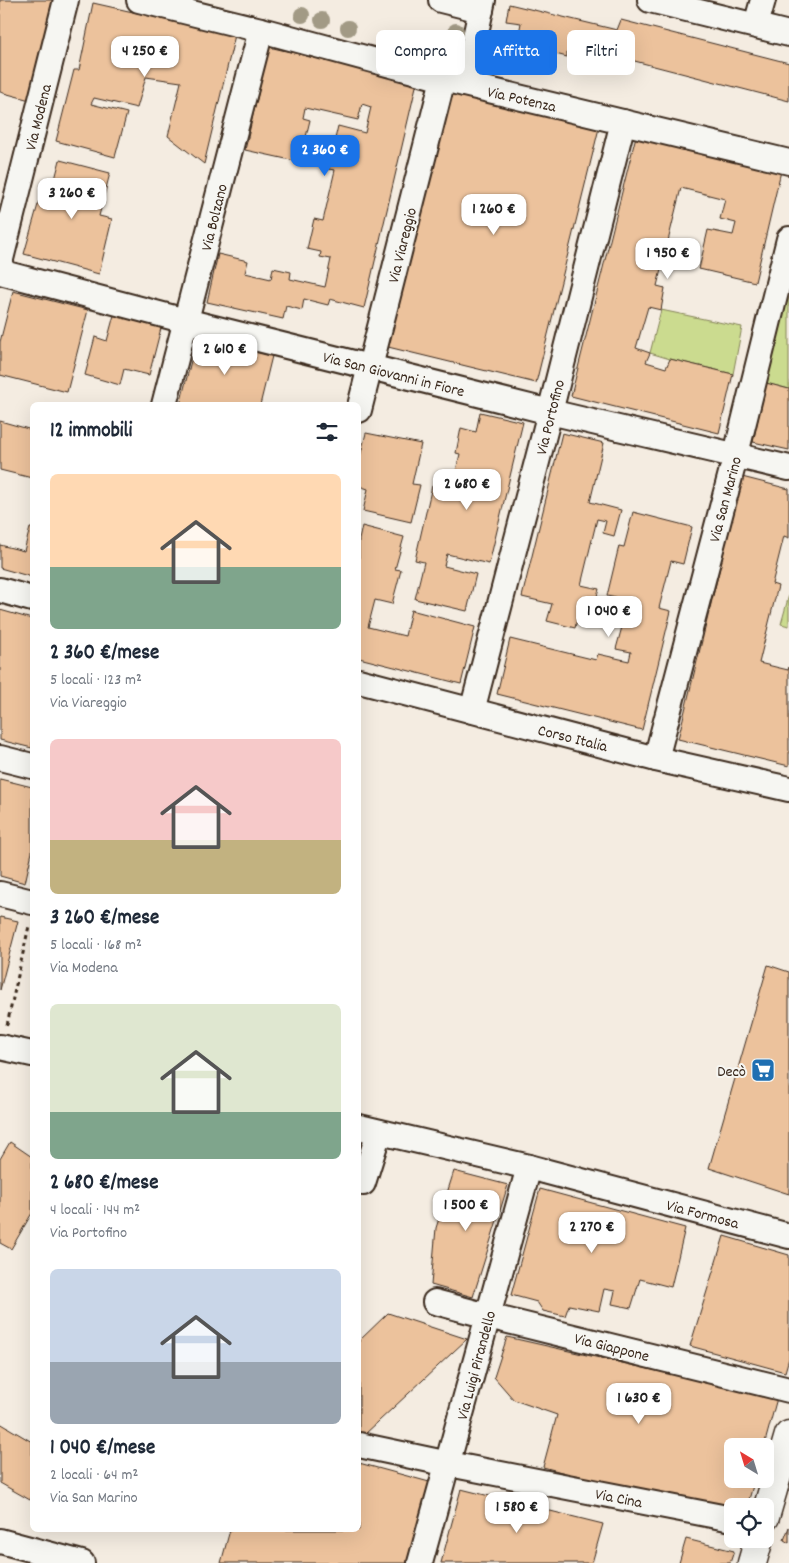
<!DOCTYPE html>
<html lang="it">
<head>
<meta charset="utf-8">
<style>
	body { margin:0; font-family:Dekko,sans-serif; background:#f2f2f3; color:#1f2937; height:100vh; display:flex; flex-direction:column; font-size:19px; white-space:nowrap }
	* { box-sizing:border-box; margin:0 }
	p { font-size:16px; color:#747a83 }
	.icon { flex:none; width:28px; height:28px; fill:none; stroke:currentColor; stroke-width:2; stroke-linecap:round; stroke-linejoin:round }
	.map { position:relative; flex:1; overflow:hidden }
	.side { position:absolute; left:30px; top:402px; width:331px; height:1130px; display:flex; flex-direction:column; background:#fff; border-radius:8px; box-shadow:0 5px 20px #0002 }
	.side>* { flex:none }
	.top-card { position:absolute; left:376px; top:30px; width:338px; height:45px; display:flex; gap:10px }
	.needle { width:32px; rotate:322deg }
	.controls { position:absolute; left:724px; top:1438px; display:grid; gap:10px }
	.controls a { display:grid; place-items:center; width:50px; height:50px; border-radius:8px; background:#fff; box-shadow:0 5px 20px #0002; font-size:25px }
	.price { position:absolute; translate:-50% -42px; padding:0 11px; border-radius:10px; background:#fff; color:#222; font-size:16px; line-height:32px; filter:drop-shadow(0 1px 2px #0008) }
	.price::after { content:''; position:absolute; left:50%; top:30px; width:15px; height:11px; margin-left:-8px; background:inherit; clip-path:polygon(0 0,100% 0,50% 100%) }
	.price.on { background:#1a73e8; color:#fff }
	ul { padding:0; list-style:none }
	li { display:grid; align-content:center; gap:10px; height:265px; padding:0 20px }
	li span { display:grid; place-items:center; height:155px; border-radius:8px; color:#555 }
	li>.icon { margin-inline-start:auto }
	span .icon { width:90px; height:90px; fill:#fffc; stroke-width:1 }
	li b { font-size:21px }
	h2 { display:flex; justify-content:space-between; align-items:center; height:60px; padding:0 20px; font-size:21px }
	.chip { padding:0 18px; border-radius:8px; background:#fff; box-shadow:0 5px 20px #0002; font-size:18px; line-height:45px }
	.chip.on { background:#1a73e8; color:#fff }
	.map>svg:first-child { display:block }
	.green { fill:#cbdb8f; stroke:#838256 }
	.building { fill:#ecc29c; stroke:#3b2a1e }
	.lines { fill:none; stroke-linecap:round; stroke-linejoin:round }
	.minor-casing { stroke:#3b2a1e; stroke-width:28 }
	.tertiary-casing { stroke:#3b2a1e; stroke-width:31 }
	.path { stroke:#3b2a1e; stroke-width:3; stroke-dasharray:4 4; stroke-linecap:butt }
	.minor { stroke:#f6f6f2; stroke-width:24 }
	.tertiary { stroke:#f6f6f2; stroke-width:28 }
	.tree { fill:#a29a85 }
	.labels { text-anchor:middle; stroke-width:4; stroke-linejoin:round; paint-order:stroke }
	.street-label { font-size:16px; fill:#3b2a1e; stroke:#f6f6f2 }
	.poi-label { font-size:16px; fill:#3b2a1e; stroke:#f6f6f2; text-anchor:end }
</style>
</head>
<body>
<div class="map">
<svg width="789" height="1563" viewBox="0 0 789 1563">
	<rect width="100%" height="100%" fill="#f4ece1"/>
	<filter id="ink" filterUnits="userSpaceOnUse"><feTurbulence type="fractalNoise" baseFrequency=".02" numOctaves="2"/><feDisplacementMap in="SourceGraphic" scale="10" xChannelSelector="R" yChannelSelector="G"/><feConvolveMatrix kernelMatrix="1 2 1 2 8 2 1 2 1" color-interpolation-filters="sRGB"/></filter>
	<g filter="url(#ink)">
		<g class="green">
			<path d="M788,297l1,1v91l-23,-6z"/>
			<path d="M661,310l81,17 -9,47 -63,-15 -20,-6z"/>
			<path d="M789,595v31l-8,-2z"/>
		</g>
		<g class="building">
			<path d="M0,0h54l-24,100 -30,-8z"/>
			<path d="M93,3l142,32 -31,129 -36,-28 13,-54 -35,-5 -9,31 -43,-10 -3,6 36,9 -12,44 -59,-16 18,-71h5z"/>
			<path d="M509,4l108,26 4,-10 168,43v38l-166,-43 1,8 -57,-14v5l-50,-13 4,-21 -15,-2z"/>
			<path d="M269,47l148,35 -53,226 -34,-9 -2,6 -24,-6 -2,11 -16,-4 -3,13 -76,-17 11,-48 30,7 -3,12 26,6 2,-11 18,4 -1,7 35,8 6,-28 -11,-2 1,-5 -14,-3 7,-30 9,2 12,-51 -7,-1 10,-43 27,7 6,-26 -9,-3 -4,16 -53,-12 -2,10 7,2 -10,42 -55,-12z"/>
			<path d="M453,90l147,34 -64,259 -148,-36z"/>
			<path d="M636,136l145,35 -26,111 -56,-13 9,-39 25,5 3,-12 -16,-4 5,-20 -44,-11 -24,98 8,2 -4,22 -13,-3 -12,41 14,5 -4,9 20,6 4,-9 63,15 -14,59 -148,-37z"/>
			<path d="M60,160l50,13 -11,43 13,3 -13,55 -75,-20 15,-53 10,1z"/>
			<path d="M13,291l75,19 -21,82 -67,-17v-33z"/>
			<path d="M114,315l47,13 -12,47 -25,-6 -4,16 -35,-10 10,-38 12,4z"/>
			<path d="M197,337l75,19 -12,49h-80z"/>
			<path d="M766,383l23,6v61l-36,-8z"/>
			<path d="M480,412l43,10 -34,142 -42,-10 -3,12 32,8 -9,37 -52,-12 9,-37 -9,-2 17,-74 19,5 9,-37 -4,-1 5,-25 15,4z"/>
			<path d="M0,421l32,9v48l-32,-8z"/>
			<path d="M366,433l55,11 -9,40 8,1 -9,37 -48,-11 5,-22 -9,-3v-25z"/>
			<path d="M562,433l42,10 -14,59 31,8 -7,26 -11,-3 3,-12 -9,-2 -16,66 18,4 -7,25 -13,-3 -4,17 -28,-7 5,-17 -30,-7z"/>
			<path d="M742,477l47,12v49l-5,-2 -12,48 6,2 -19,77 29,7 1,-3v99l-111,-27z"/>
			<path d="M633,512l59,15 -9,37 -12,-3 -12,47 12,3 -29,119 -145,-36 13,-55 86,21 2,-6 31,7 2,-9 -15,-3 13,-48 -22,-5 12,-50 5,1z"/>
			<path d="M362,526l42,11 -9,32 6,1 -9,34 -17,-4 -7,27 37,9 6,-26 64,17 -14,57 -102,-26v-118z"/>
			<path d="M30,528h2v49l-32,-9v-23l24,6z"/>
			<path d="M0,610l32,9v129l-32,-8z"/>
			<path d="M0,779l32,8v65l-7,31 -25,-7z"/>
			<path d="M0,917l18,4 -18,69z"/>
			<path d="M768,965l21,7v222l-80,-26z"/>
			<path d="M10,1142l22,15v56l-21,36 -11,-6v-84z"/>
			<path d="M454,1171l54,14 -35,112 -42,-12 5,-57z"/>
			<path d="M540,1189l145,39 -14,59 -31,-8 -9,29 -19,-4 3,-13 -11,-2 -5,22 -30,-6 -4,11 -22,-5 -6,-9 -26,-7z"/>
			<path d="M724,1236l65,19v103l-4,14 -95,-26z"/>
			<path d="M388,1313l79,26 -103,96 -5,-1v-93z"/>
			<path d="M507,1337l270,61 -13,48h-32v33h23l-8,27h-15v12l-189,-51 14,-52 -43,-15 -20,-23z"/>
			<path d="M0,1423l32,19v54l-2,4 -30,-17z"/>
			<path d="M359,1463l74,20 -23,80h-189l9,-33h129z"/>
			<path d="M461,1489l142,35 -11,39h-151z"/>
			<path d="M789,1527v16l-5,-3z"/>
			<path d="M686,1539l48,12 -4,12h-51z"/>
		</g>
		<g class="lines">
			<g class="minor-casing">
				<g id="minor">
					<path d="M139,0l122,30 182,49 346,83"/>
					<path d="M441,0l40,10"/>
					<path d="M650,0l139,34"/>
					<path d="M756,25l7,-25"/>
					<path d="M465,84l18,-84"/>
					<path d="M0,263l66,-263"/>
					<path d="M0,272l186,49 364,91 239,56"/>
					<path d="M164,405l97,-375"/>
					<path d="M359,410l84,-331"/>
					<path d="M0,590l32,9"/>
					<path d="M359,681l297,78 133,30"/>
					<path d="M472,711l78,-299 73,-290"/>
					<path d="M0,758l32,8"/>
					<path d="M656,759l80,-305 53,-215"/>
					<path d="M0,894l32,8"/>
					<path d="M0,1047l32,7"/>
					<path d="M359,1127l170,40 260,69"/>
					<path d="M363,1183l16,-51"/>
					<path d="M435,1302l53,14 301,74"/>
					<path d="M359,1445l90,19 283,55"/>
					<path d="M0,1541l82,22"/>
					<path d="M420,1563l109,-396"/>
				</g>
			</g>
			<g class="tertiary-casing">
				<g id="tertiary">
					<path d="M765,1517l24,-82"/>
					<path d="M752,1563l7,-24"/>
				</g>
			</g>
			<path class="path" d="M7,1025l22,-99"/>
			<use href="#minor" class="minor"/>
			<use href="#tertiary" class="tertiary"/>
		</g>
		<g class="tree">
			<circle cx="302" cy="15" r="8"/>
			<circle cx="322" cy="20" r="8"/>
			<circle cx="348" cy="28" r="8"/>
			<circle cx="456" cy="31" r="8"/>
			<circle cx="409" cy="41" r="8"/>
			<circle cx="445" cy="50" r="8"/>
		</g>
	</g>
	<defs>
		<g id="supermarket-square" transform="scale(1.25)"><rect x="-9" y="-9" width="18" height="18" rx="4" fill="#1f6fb2" stroke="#f6f6f2"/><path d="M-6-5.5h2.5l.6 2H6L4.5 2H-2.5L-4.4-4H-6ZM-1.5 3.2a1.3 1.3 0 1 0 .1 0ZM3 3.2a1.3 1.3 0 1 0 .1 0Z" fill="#fff"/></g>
	</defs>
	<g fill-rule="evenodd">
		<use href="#supermarket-square" x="763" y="1070"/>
	</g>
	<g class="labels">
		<g class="street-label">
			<text transform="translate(522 98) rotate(13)" y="6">Via Potenza</text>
			<text transform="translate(37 117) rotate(-76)" y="6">Via Modena</text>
			<text transform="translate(213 217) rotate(-76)" y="6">Via Bolzano</text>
			<text transform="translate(401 245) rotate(-76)" y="6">Via Viareggio</text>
			<text transform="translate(394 373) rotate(14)" y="6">Via San Giovanni in Fiore</text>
			<text transform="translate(549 417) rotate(-76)" y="6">Via Portofino</text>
			<text transform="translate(724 499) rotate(-75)" y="6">Via San Marino</text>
			<text transform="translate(573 737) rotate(14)" y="6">Corso Italia</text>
			<text transform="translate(703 1213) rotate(15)" y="6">Via Formosa</text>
			<text transform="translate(612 1346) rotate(14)" y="6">Via Giappone</text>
			<text transform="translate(475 1365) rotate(-75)" y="6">Via Luigi Pirandello</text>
			<text transform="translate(619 1497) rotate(11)" y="6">Via Cina</text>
		</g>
		<g class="poi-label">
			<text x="746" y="1076">Decò</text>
		</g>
	</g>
</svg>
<div class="controls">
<a><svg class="needle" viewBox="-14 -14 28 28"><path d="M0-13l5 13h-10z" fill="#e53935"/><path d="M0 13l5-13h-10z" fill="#747a83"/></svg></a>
<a><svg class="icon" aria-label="locate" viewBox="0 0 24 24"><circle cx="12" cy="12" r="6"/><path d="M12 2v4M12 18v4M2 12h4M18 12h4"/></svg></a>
</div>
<b class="price" style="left:145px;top:78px">4 250 €</b>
<b class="price on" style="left:325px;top:177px">2 360 €</b>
<b class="price" style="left:72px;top:220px">3 260 €</b>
<b class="price" style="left:494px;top:236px">1 260 €</b>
<b class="price" style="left:668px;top:280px">1 950 €</b>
<b class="price" style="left:225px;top:376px">2 610 €</b>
<b class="price" style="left:467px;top:511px">2 680 €</b>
<b class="price" style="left:609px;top:638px">1 040 €</b>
<b class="price" style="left:466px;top:1232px">1 500 €</b>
<b class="price" style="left:592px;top:1254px">2 270 €</b>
<b class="price" style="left:639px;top:1425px">1 630 €</b>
<b class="price" style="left:517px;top:1534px">1 580 €</b>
<div class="top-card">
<a class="chip">Compra</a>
<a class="chip on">Affitta</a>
<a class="chip">Filtri</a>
</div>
<section class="side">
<h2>12 immobili<svg class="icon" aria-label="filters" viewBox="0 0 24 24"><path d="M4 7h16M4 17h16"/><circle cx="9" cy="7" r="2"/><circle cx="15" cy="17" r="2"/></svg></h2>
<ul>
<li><span style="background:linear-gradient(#ffd9b3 60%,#7fa58c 0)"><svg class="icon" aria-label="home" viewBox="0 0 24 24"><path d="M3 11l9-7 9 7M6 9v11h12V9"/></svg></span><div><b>2 360 €/mese</b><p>5 locali · 123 m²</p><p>Via Viareggio</p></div></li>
<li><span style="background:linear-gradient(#f6c9c9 65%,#c2b280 0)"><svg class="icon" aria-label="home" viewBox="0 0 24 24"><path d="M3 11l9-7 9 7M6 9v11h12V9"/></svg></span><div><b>3 260 €/mese</b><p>5 locali · 168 m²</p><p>Via Modena</p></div></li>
<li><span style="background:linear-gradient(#dfe7d0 70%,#7fa58c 0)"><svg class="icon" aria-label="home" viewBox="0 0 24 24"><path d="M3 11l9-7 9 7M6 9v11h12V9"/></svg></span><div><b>2 680 €/mese</b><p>4 locali · 144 m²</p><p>Via Portofino</p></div></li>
<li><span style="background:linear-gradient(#c9d6e8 60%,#9aa5b1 0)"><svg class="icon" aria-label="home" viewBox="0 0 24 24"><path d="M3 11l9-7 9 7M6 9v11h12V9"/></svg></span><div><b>1 040 €/mese</b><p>2 locali · 64 m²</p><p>Via San Marino</p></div></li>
</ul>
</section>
</div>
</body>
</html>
